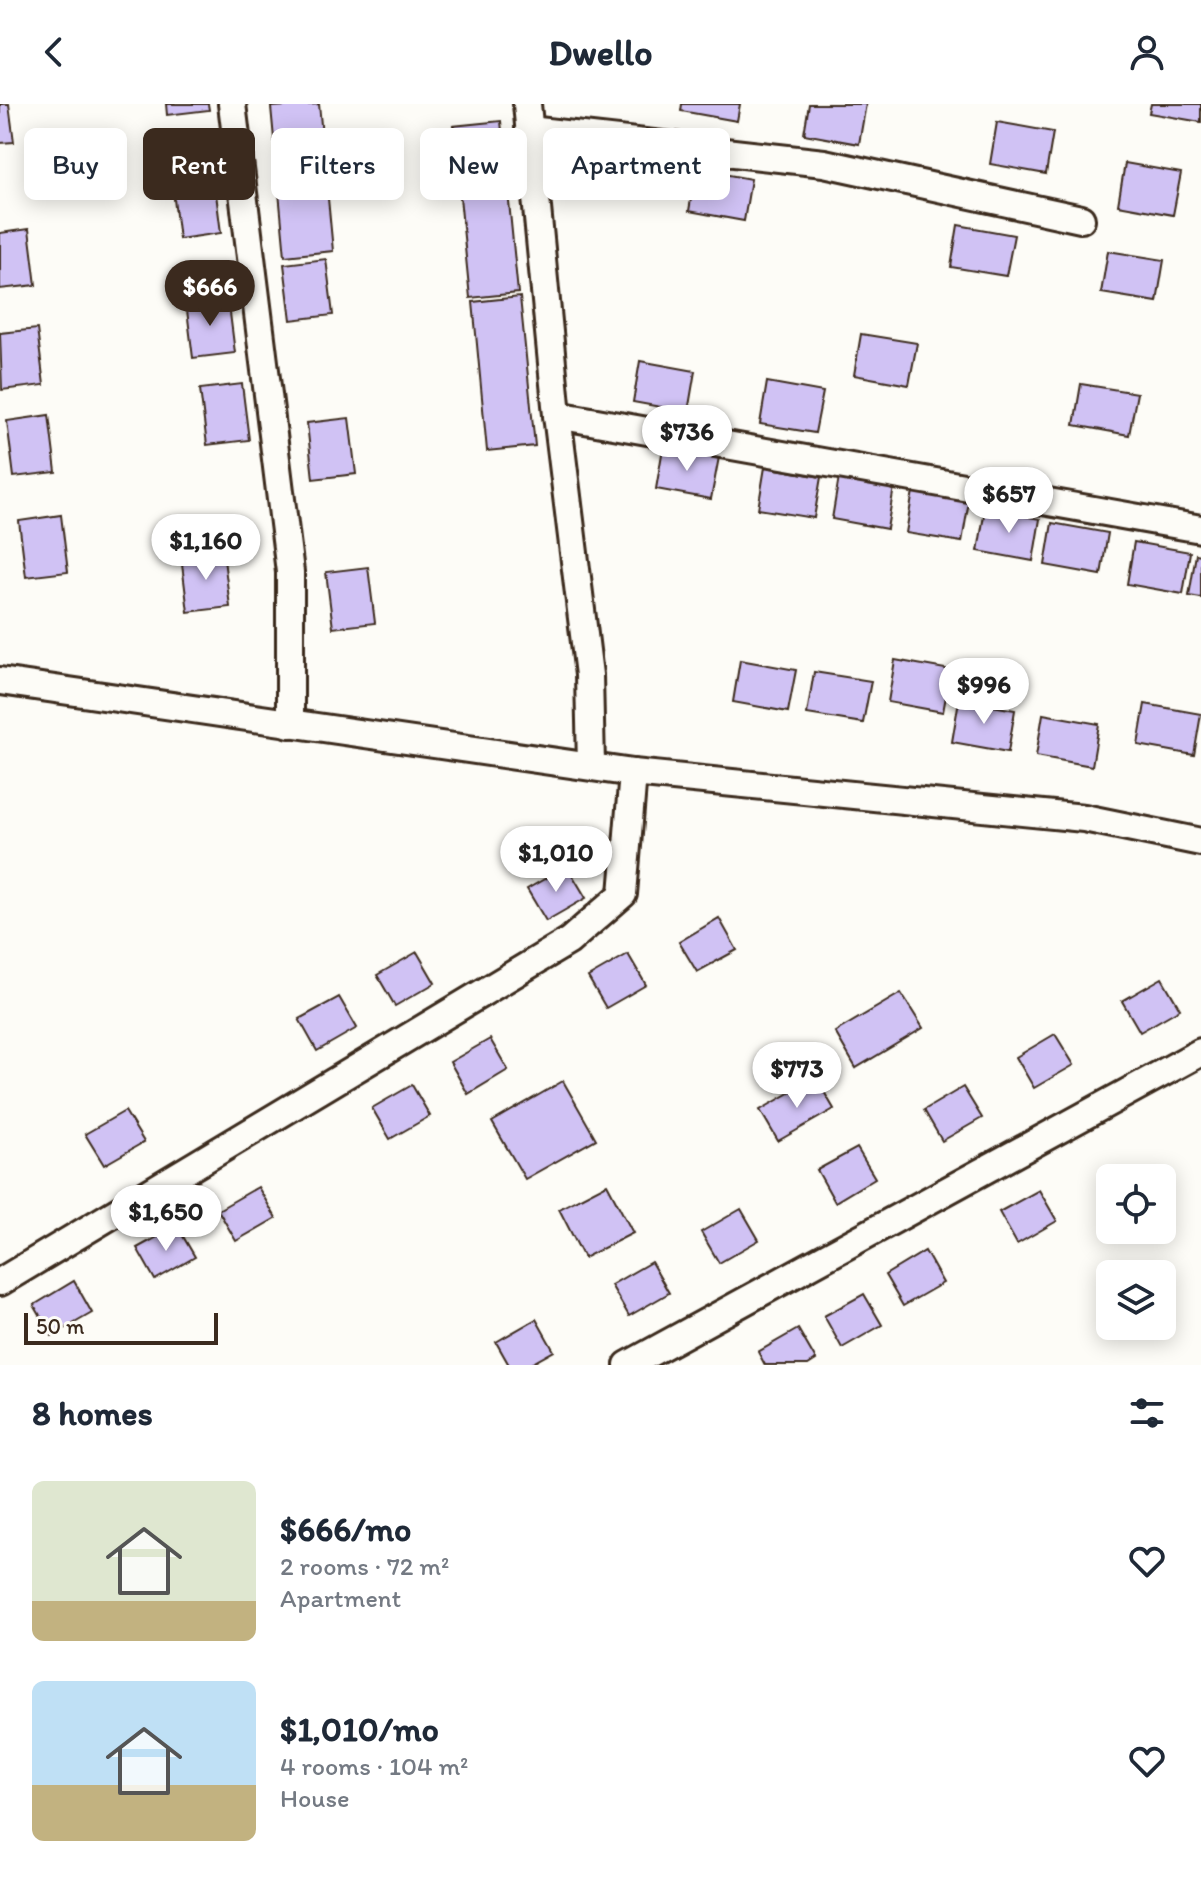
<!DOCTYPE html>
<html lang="en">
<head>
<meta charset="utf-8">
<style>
	body { margin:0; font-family:Itim,sans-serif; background:#f2f2f3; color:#1f2937; height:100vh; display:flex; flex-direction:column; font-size:30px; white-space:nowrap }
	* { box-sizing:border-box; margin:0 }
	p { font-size:26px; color:#747a83 }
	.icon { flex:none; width:44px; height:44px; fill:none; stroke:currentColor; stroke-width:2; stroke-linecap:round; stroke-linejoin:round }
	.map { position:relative; height:1261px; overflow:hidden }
	.details { display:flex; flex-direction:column; background:#fff; flex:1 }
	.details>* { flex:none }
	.hud { position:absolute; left:24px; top:24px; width:800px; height:72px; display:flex; gap:16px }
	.controls { position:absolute; left:1096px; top:1060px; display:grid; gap:16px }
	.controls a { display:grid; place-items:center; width:80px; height:80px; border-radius:12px; background:#fff; box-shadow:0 4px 20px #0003; font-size:40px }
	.scale { position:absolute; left:24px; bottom:20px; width:194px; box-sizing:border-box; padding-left:8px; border:4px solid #3b2a1e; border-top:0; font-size:22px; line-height:28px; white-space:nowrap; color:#3b2a1e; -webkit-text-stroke:6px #fdfcf7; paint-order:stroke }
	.price { position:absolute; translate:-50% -68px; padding:0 18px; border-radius:28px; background:#fff; color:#222; font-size:26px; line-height:52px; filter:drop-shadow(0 2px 4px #0008) }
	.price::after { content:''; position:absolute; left:50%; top:48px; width:24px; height:18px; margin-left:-12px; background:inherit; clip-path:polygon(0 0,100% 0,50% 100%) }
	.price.on { background:#3b2a1e; color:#fff }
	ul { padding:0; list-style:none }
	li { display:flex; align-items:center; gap:24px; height:200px; padding:0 32px }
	li span { display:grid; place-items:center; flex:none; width:224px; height:160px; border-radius:12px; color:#555 }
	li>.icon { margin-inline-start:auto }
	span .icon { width:96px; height:96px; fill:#fffc; stroke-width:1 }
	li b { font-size:34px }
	h2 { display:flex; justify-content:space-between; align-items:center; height:96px; padding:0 32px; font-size:34px }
	.tag { padding:0 28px; border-radius:12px; background:#fff; box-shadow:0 4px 20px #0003; font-size:28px; line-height:72px }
	.tag.on { background:#3b2a1e; color:#fff }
	header { display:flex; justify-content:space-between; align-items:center; height:104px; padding:0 32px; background:#fff; font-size:36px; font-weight:800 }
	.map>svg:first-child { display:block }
	.building { fill:#d0c2f4; stroke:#3b2a1e; stroke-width:2 }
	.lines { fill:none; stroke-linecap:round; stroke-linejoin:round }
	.minor-casing { stroke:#3b2a1e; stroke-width:32 }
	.minor { stroke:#fdfcf7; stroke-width:26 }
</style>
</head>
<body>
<header><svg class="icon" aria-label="back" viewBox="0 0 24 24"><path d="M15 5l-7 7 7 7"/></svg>Dwello<svg class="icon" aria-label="person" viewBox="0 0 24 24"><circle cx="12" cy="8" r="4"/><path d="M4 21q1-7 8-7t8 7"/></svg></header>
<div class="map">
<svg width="1201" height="1261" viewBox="0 0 1201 1261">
	<rect width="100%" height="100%" fill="#fdfcf7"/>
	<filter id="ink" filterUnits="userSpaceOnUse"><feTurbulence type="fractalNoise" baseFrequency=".0125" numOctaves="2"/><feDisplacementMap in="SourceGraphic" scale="16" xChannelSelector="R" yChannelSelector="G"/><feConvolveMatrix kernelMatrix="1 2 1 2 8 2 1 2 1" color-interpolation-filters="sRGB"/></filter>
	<g filter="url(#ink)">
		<g class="building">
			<path d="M0,0h9l5,38 -14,1z"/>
			<path d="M166,0h42l1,6 -42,5z"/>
			<path d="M319,0l14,147 -48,5 -14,-149z"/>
			<path d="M682,0h58l-3,17 -56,-10z"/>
			<path d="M809,0h57l-7,40 -55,-10z"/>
			<path d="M1151,0h50v18l-52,-9z"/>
			<path d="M501,17l17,172 -48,5 -17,-172z"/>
			<path d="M997,18l56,10 -7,42 -56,-10z"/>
			<path d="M1125,59l56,10 -8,42 -55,-10z"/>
			<path d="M696,65l55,10 -7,42 -55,-10z"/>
			<path d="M214,74l7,55 -42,6 -7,-56z"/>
			<path d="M958,121l56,10 -8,41 -55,-9z"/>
			<path d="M29,125l7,56 -36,4v-56z"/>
			<path d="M1108,147l56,9 -7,42 -56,-9z"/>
			<path d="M326,155l7,56 -42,5 -7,-56z"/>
			<path d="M228,193l7,56 -42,5 -7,-56z"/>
			<path d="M520,193l15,149 -48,5 -14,-149z"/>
			<path d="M37,225l7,56 -42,5 -2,-57z"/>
			<path d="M861,230l56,9 -8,42 -55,-10z"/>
			<path d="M640,257l55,10 -7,41 -55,-10z"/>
			<path d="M767,278l56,10 -8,41 -55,-9z"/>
			<path d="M242,280l7,56 -42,5 -7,-56z"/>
			<path d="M1081,280l56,9 -8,42 -55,-10z"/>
			<path d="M49,311l7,57 -42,5 -7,-56z"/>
			<path d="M349,314l7,56 -43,5 -6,-56z"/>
			<path d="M663,344l56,9 -8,42 -55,-10z"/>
			<path d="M765,363l56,10 -7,41 -56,-9z"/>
			<path d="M839,373l55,10 -7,42 -55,-10z"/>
			<path d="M913,387l56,10 -7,41 -56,-9z"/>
			<path d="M985,405l55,10 -7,42 -55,-10z"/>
			<path d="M61,411l7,57 -42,5 -7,-56z"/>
			<path d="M1052,419l56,10 -7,42 -56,-10z"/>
			<path d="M1134,438l56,10 -7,42 -56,-10z"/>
			<path d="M223,447l7,56 -42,5 -7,-56z"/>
			<path d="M1196,450l5,1v43l-12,-2z"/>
			<path d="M368,463l7,56 -42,5 -7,-56z"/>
			<path d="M740,556l56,10 -8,42 -55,-10z"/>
			<path d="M895,556l56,10 -8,42 -55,-10z"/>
			<path d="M814,568l57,9 -8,42 -56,-9z"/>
			<path d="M959,596l56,10 -7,42 -56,-10z"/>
			<path d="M1145,600l56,10 -7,41 -56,-10z"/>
			<path d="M1043,610l56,10 -7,42 -56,-10z"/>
			<path d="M567,762l19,32 -40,23 -19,-32z"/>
			<path d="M719,814l18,32 -40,22 -18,-30z"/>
			<path d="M417,848l18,31 -40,23 -18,-31z"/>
			<path d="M628,850l18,31 -40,23 -18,-31z"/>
			<path d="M1162,874l18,31 -40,23 -18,-31z"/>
			<path d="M901,889l22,35 -67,40 -21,-36z"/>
			<path d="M339,893l18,31 -40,23 -18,-32z"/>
			<path d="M1055,930l19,31 -40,23 -18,-31z"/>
			<path d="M490,935l18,31 -40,24 -18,-32z"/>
			<path d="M816,974l18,31 -56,32 -18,-31z"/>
			<path d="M563,977l33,58 -71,40 -33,-57z"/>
			<path d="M412,981l18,31 -40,23 -18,-31z"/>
			<path d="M963,983l19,31 -40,23 -18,-31z"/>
			<path d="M125,1007l19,31 -40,23 -19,-31z"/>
			<path d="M857,1044l18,30 -40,24 -18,-32z"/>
			<path d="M607,1080l26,49 -49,25 -25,-49z"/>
			<path d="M258,1083l18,31 -40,23 -18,-31z"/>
			<path d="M1039,1086l18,31 -40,23 -18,-32z"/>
			<path d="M741,1105l18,31 -40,23 -18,-31z"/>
			<path d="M177,1122l18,31 -40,23 -18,-32z"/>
			<path d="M925,1147l18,32 -40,23 -18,-31z"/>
			<path d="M651,1158l18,31 -40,23 -18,-31z"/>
			<path d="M74,1177l18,32 -40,23 -18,-31z"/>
			<path d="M864,1190l18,31 -40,23 -18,-32z"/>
			<path d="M536,1215l18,32 -25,14h-20l-13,-23z"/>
			<path d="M798,1225l18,31 -8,5h-43l-7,-13z"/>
		</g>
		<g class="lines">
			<g class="minor-casing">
				<g id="minor">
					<path d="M232,0l58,468v152"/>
					<path d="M527,0l30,311 32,260 2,91"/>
					<path d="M529,26l295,33 257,56"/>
					<path d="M557,311l644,114"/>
					<path d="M0,577l633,92 451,45 117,24"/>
					<path d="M0,1178l569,-341 54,-47 10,-121"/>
					<path d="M628,1261l573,-313"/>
				</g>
			</g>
			<use href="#minor" class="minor"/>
		</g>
	</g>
</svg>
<div class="controls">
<a><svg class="icon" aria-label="locate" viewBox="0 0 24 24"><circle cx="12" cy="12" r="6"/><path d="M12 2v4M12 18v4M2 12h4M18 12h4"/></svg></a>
<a><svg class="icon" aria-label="layers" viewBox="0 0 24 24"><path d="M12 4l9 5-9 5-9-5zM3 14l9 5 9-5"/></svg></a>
</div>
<div class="scale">50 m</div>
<b class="price on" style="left:210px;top:224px">$666</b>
<b class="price" style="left:687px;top:369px">$736</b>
<b class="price" style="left:1009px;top:431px">$657</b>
<b class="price" style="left:206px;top:478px">$1,160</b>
<b class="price" style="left:984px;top:622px">$996</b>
<b class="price" style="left:556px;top:790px">$1,010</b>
<b class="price" style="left:797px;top:1006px">$773</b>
<b class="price" style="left:166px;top:1149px">$1,650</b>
<div class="hud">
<a class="tag">Buy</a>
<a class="tag on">Rent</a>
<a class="tag">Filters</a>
<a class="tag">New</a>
<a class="tag">Apartment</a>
</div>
</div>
<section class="details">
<h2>8 homes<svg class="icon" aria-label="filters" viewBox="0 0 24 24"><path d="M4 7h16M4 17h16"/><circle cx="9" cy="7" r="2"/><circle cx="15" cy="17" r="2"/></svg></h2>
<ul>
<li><span style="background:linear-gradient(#dfe7d0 75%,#c2b280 0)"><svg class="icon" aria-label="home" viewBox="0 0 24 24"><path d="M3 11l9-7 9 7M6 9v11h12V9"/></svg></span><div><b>$666/mo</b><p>2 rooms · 72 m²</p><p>Apartment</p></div><svg class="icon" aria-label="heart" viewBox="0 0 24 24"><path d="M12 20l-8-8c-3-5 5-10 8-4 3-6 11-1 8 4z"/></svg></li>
<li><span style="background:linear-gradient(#bfe0f5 65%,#c2b280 0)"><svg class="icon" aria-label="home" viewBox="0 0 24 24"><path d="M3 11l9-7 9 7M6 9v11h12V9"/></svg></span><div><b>$1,010/mo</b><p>4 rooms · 104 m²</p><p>House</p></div><svg class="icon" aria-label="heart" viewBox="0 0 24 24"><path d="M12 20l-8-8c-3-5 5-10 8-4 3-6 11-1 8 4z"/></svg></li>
</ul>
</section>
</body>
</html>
